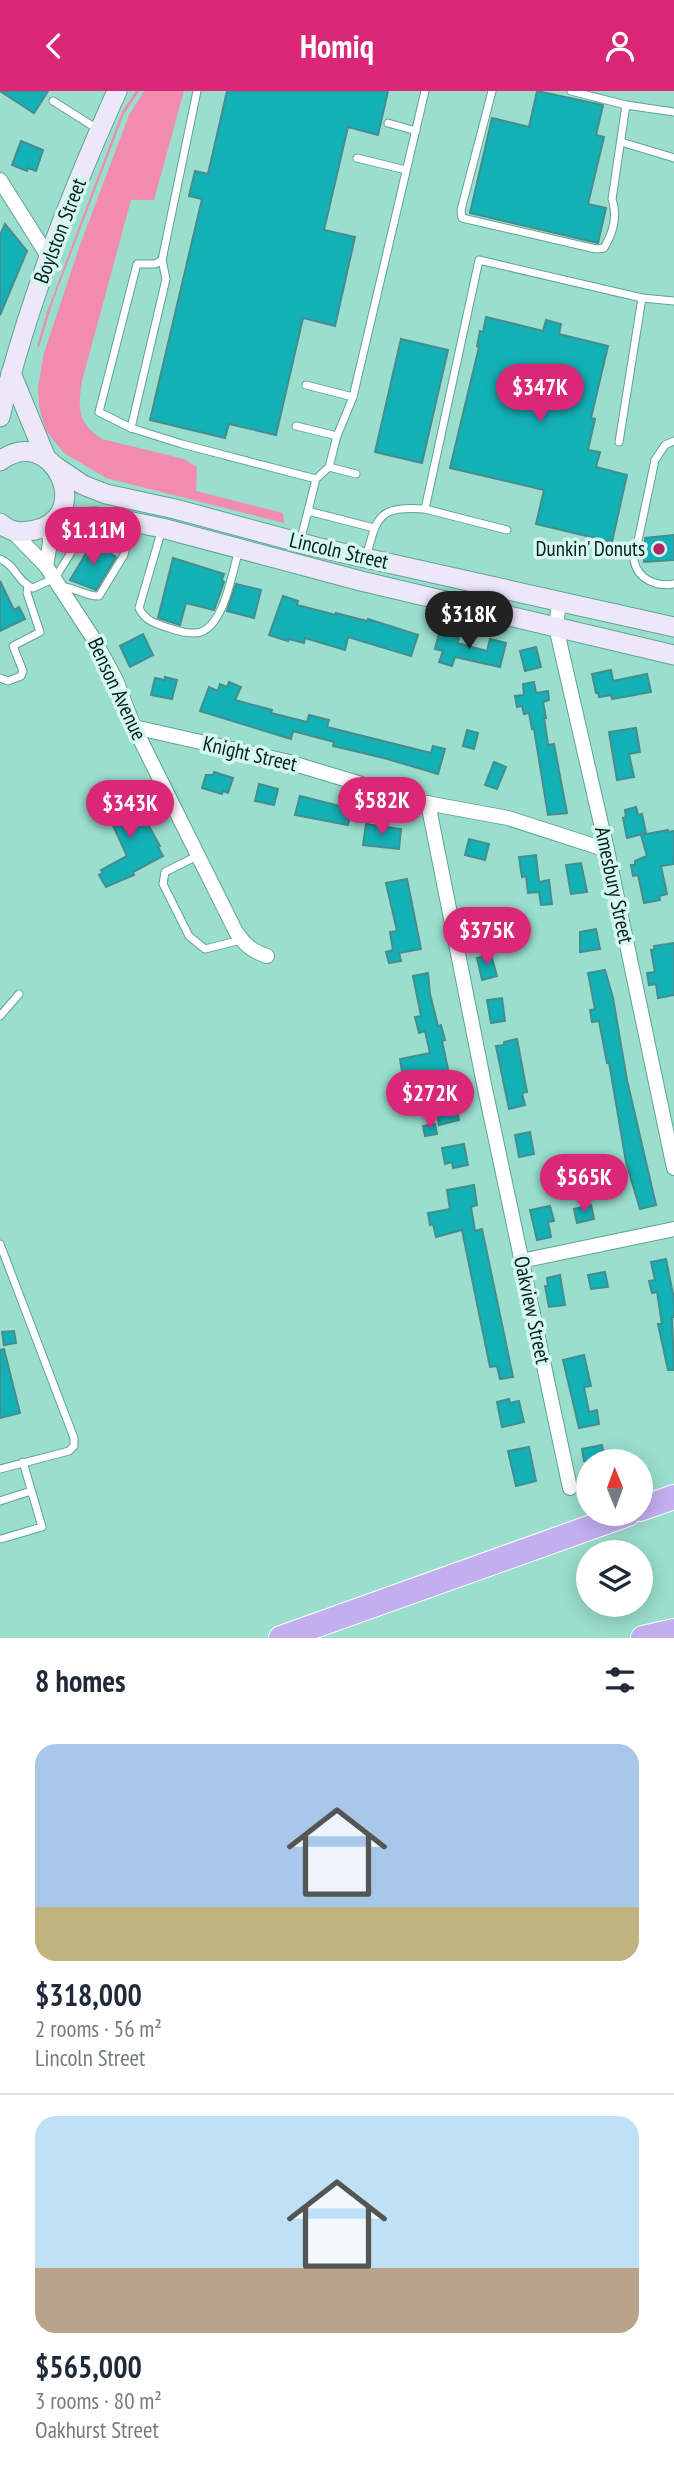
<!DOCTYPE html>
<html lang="en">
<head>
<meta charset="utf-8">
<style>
	body { margin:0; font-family:"PT Sans Narrow",sans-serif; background:#f6f6f7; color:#1f2937; height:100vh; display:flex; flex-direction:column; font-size:26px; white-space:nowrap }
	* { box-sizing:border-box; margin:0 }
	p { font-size:23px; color:#747a83 }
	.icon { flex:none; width:38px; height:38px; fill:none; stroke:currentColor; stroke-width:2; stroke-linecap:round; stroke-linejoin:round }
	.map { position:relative; height:1547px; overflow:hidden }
	.details { display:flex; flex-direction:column; background:#fff; flex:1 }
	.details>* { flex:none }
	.needle { width:46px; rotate:359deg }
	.tools { position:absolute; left:576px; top:1358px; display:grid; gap:14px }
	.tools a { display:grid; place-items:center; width:77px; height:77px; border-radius:50%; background:#fff; box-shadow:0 4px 18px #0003; font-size:35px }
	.price { position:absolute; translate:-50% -60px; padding:0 16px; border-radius:24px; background:#db2777; color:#fff; font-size:23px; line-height:46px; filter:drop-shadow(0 2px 4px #0008) }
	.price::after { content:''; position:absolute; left:50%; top:42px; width:21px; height:16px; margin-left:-10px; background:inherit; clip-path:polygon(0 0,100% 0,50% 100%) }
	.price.current { background:#222; color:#fff }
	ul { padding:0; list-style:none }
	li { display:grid; align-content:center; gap:14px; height:371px; padding:0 35px }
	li+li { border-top:2px solid #e0e1e3 }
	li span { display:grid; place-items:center; height:217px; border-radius:21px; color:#555 }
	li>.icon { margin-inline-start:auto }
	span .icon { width:126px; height:126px; fill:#fffc; stroke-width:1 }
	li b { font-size:30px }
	h2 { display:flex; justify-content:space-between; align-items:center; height:84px; padding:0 35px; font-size:30px }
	header { display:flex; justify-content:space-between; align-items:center; height:91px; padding:0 35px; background:#db2777; color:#fff; font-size:32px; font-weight:700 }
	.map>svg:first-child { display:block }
	.green { fill:#f28caf }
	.building { fill:#13b0b6; stroke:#458d8f; stroke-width:2 }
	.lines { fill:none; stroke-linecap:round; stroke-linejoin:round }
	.service-casing { stroke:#61a395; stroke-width:9 }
	.minor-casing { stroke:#61a395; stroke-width:16 }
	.secondary-casing { stroke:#61a395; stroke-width:21 }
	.motorway-casing { stroke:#fff; stroke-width:26 }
	.service { stroke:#fff; stroke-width:7 }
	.minor { stroke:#fff; stroke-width:14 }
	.secondary { stroke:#ede7fa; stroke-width:19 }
	.motorway { stroke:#c3aef0; stroke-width:24 }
	.poi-dot { fill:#b12665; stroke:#d6f7ef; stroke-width:2.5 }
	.labels { text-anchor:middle; stroke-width:7; stroke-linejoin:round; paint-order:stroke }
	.street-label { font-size:21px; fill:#031f1a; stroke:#d6f7ef }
	.poi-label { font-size:21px; fill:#031f1a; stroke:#d6f7ef; text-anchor:end }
</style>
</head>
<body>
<header><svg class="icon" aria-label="back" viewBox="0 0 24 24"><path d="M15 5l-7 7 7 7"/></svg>Homiq<svg class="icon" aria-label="person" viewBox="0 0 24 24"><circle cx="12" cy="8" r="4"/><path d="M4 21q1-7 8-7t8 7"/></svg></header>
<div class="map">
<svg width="674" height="1547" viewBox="0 0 674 1547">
	<rect width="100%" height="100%" fill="#9adece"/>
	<g class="green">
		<path d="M136,0h3l-15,23 -71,187 -14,46h-2l10,-35 75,-200z"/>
		<path d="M144,0h40l-30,109h-23l-49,181c-4,27 -5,42 20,58l82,20 13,8 -1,24 87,22 1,10 -178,-45 -42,-25 -18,-22 -7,-24 -1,-20 6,-34 36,-108 49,-130z"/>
	</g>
	<g class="building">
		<path d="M0,0h48l-14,22z"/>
		<path d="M227,0h161l-10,44 -30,-8 -24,103 31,7 -20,89 -32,-8 -27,117 -47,-11 -4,14 -75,-18 52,-221 -13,-3 6,-25 13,3z"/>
		<path d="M537,0l66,14 -7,30 8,2 -16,67 18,4 -8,35 -128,-30 22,-95 37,9z"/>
		<path d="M21,50l22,9 -7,21 -8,-3 -1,3 -15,-6z"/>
		<path d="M5,133l22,27 -27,64v-80z"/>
		<path d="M486,226l57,14 3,-11 15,4 -2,10 49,12 -17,72 4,1 -7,31 12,2 -4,15 31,8 -15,67 -76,-18 8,-34 -94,-22 29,-121 -2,-1 3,-15 3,1z"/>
		<path d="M401,248l47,11 -26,113 -47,-11z"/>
		<path d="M674,444v25l-30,2 1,-24z"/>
		<path d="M93,451l23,15 -20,33 -26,-10z"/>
		<path d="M173,467l51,16 -2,6 2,2 -10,28 -28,-7 -6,22 -22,-7z"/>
		<path d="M0,490l14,29 5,-3 6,12 -25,12z"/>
		<path d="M236,493l25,6 -7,28 -27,-7z"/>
		<path d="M283,505l15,5 -1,4 39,10v-2l31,8 1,-2 50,16 -7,21 -63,-19 -3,13 -40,-12 -1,5 -15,-4 -1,2 -19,-6z"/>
		<path d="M439,542l20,5 -2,5 30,8 3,-12 16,4 -6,24 -45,-10 -3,9 -13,-4 4,-11 -8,-2z"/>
		<path d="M143,543l10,21 -23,12 -10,-21z"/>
		<path d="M536,556l5,20 -16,4 -5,-20z"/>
		<path d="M611,579l2,11 34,-7 4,18 -39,7 -1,-4 -12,2 -1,-4h-2l-4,-19z"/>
		<path d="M165,586l12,3 -5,19 -21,-4 4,-17 10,2z"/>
		<path d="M229,591l12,5 -6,13 37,10 -1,3 36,9 2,-7 20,5 -2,7 104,26 2,-7 12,3 -7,25 -54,-16 -51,-12 1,-4 -41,-11 -2,8 -91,-28 9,-24 9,4 2,-7 7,3z"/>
		<path d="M534,591l2,11 12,-2 1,9 -6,2 3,16h-2l4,27 6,-1 13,69 -19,2 -14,-86h-2l-3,-16 -5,1 -2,-8 -5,1 -2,-11 9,-1 -1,-11z"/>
		<path d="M636,637l4,24 -11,2 5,23 -17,3 -8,-48z"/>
		<path d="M467,639l11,3 -4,16 -11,-3z"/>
		<path d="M494,671l12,5 -9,22 -12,-4z"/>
		<path d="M214,681l19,6 -5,15 -5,-2 -1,3 -20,-6 4,-13h7z"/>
		<path d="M259,693l19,5 -4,16 -19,-4z"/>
		<path d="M130,701l30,54 -2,1 5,9 -30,16 1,3 -28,12 -7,-12 4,-2 -2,-3 26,-14 -23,-50z"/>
		<path d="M300,705l52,13 -4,16 -53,-10z"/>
		<path d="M636,716l2,8 4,-1 4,19 -19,5 -4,-20 3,-1 -1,-7z"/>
		<path d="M366,733l35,5 -2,20 -36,-4z"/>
		<path d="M668,739v2l6,-1v33l-13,2 6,28 -8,2 1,4 -16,3 -6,-28 -5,1 -2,-11h4v-4l12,-5 -6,-21z"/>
		<path d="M469,748l20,5 -4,16 -20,-5z"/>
		<path d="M536,764l3,27 10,-2 3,24 -11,1 -2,-13 -11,1 -2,-17 -4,1 -3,-20z"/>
		<path d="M581,772l6,29 -16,2 -5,-29z"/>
		<path d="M407,788l14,70 -22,4 2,8 -12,2 -3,-11 7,-2 -3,-18 7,-1 -11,-48z"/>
		<path d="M483,821l4,22 -15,3 -4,-22z"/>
		<path d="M596,838l4,20 -20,3v-20z"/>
		<path d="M674,852v52l-16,3 -2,-14 -7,1 -2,-12 8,-1 -4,-22 4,-1 -1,-3z"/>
		<path d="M491,864l6,21 -15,4 -5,-22z"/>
		<path d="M605,879l8,28 14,82 29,125 -16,4 -14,-47 -17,-100 -2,1 -8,-42 -7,1 -2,-12 5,-1 -7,-36z"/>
		<path d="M428,882l2,21 8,32 3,-1 4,15 -3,1 17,79 -20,5 -7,-34 -26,4 -6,-36 30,-6 -5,-22 -6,2 -4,-16 6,-1 -8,-40z"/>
		<path d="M502,907l3,23 -14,2 -4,-23z"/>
		<path d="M517,948l10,53 -5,1 3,12 -16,4 -13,-63 8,-1v-3z"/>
		<path d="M435,1033l2,10 -12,2 -2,-10z"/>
		<path d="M530,1041l4,22 -15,3 -4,-22z"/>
		<path d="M464,1053l4,21 -15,3 -1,-6 -7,2 -3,-16z"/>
		<path d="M474,1094l3,20 -6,2 4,24 7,-2 31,148 -13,2 -3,-13 -7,1 -28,-137 -26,7 -3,-13 -3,1 -2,-12 22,-4 -3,-19z"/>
		<path d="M591,1114l3,14 -17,4 -3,-14z"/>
		<path d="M550,1115l4,15 -6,1 3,15 -14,3 -7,-30z"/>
		<path d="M666,1168l8,40v18h-2l2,53h-6l-10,-46h4l-5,-32 -5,1 -3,-12 6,-1 -4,-18z"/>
		<path d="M605,1181l3,15 -17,2 -3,-14z"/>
		<path d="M560,1184l5,30 -16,2 -4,-21h3l-1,-8z"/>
		<path d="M14,1240l2,12 -12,2 -2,-13z"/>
		<path d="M4,1258l16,64 -20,5v-68z"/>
		<path d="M584,1264l7,31 -7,1 5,25 8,-2 2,14 -20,4 -16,-68z"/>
		<path d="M509,1308l1,4 9,-2 5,21 -22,5 -5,-25z"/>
		<path d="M602,1354l3,16h-21l-2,-12z"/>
		<path d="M529,1356l7,34 -20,5 -8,-35z"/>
	</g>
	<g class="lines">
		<g class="service-casing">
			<g id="service">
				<path d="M197,0l-35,169 4,19 -35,149 51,16 134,35"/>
				<path d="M492,0l-31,119 1,8 134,31 8,-1c9,-15 14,-32 8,-49l14,-94 48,7"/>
				<path d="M571,0l55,14"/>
				<path d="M53,10l46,29"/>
				<path d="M388,32l28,8"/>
				<path d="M621,51l53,16"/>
				<path d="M357,67l49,12"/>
				<path d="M306,294l47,12"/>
				<path d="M296,335l41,10"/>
				<path d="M131,337l-32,-16 38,-148h18l7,-4"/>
				<path d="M674,350l-9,4 -10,15 -21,100c3,19 22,27 40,24"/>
				<path d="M619,351l23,-144"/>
				<path d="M329,376l27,7"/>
				<path d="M425,418l82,21"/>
				<path d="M308,420l8,-32 13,-12 8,-31 16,-39 72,-306"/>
				<path d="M162,438l-23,79c6,13 17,16 30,20 10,3 22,7 32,4 24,-9 31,-60 38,-82"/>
				<path d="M300,451l8,-31 66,17"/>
				<path d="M366,467c11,-42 12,-52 59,-49l54,-249 163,38 32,3"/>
				<path d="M0,468c15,5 18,24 33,29l22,-10 22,-35"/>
				<path d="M60,495c14,1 27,11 39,10l25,-41 7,-30"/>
				<path d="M0,587l8,3 13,-5 2,-5 -10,-25 27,-14 -13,-39 1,-7"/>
				<path d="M197,765l-32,16 -2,12 26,52 16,13 36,-9"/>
				<path d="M0,925l19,-22"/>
				<path d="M0,1153l74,194v8l-5,5 -69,18"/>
				<path d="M0,1410l31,-10"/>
				<path d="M1,1448l41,-12 -19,-65"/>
			</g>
		</g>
		<g class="minor-casing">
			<g id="minor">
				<path d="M0,89l49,78"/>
				<path d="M13,441l33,34 4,-23 -1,-19"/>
				<path d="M46,475l49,75 21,39 18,47 102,205c9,13 16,19 31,24"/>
				<path d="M559,511l-3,25 51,223 67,318"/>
				<path d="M134,636l151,34 136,41 87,16 99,32"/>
				<path d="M428,712l56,281 86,404"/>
				<path d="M521,1170l153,-32"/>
			</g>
		</g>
		<g class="secondary-casing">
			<g id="secondary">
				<path d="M11,282l35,85"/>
				<path d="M0,326c27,-112 70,-221 117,-326"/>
				<path d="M0,370c52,-39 96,55 35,69 -14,3 -24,3 -35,-7"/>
				<path d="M52,373l31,21 23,9 69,15 141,38 358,80"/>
				<path d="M56,428l39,-2 28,3 39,8 199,53 313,74"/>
			</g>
		</g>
		<g class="motorway-casing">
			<g id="motorway">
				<path d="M640,1418l34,-12"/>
				<path d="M281,1547l347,-124"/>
				<path d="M643,1547l31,-7"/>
			</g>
		</g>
		<use href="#service" class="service"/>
		<use href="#minor" class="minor"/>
		<use href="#secondary" class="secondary"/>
		<use href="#motorway" class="motorway"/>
	</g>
	<circle class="poi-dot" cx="659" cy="458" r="7"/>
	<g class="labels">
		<g class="street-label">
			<text transform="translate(60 140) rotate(-69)" y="7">Boylston Street</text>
			<text transform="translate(339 460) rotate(13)" y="7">Lincoln Street</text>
			<text transform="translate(117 598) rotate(65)" y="7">Benson Avenue</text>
			<text transform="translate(250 663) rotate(13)" y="7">Knight Street</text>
			<text transform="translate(614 794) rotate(78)" y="7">Amesbury Street</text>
			<text transform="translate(532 1219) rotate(78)" y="7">Oakview Street</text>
		</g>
		<g class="poi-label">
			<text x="645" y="465">Dunkin' Donuts</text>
		</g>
	</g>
</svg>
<div class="tools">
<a><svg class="needle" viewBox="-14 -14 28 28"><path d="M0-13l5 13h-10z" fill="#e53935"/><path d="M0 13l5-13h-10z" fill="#747a83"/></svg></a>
<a><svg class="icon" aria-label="layers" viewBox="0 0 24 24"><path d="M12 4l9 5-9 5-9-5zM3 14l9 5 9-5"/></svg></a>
</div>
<b class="price" style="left:540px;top:333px">$347K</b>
<b class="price" style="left:93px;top:476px">$1.11M</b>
<b class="price current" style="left:469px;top:560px">$318K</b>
<b class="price" style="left:382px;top:746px">$582K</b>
<b class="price" style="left:130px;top:749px">$343K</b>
<b class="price" style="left:487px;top:876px">$375K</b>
<b class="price" style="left:430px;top:1039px">$272K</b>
<b class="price" style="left:584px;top:1123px">$565K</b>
</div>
<section class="details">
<h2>8 homes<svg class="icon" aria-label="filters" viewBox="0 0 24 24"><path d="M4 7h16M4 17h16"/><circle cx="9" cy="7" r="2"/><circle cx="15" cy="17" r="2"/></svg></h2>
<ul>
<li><span style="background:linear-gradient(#a9c7e8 75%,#c2b280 0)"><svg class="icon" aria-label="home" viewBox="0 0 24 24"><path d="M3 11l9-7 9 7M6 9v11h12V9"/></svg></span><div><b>$318,000</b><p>2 rooms · 56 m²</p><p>Lincoln Street</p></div></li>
<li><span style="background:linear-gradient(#bfe0f5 70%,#b9a48a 0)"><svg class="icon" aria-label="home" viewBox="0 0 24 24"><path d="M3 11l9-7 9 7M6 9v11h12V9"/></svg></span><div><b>$565,000</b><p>3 rooms · 80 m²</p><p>Oakhurst Street</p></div></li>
</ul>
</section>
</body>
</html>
